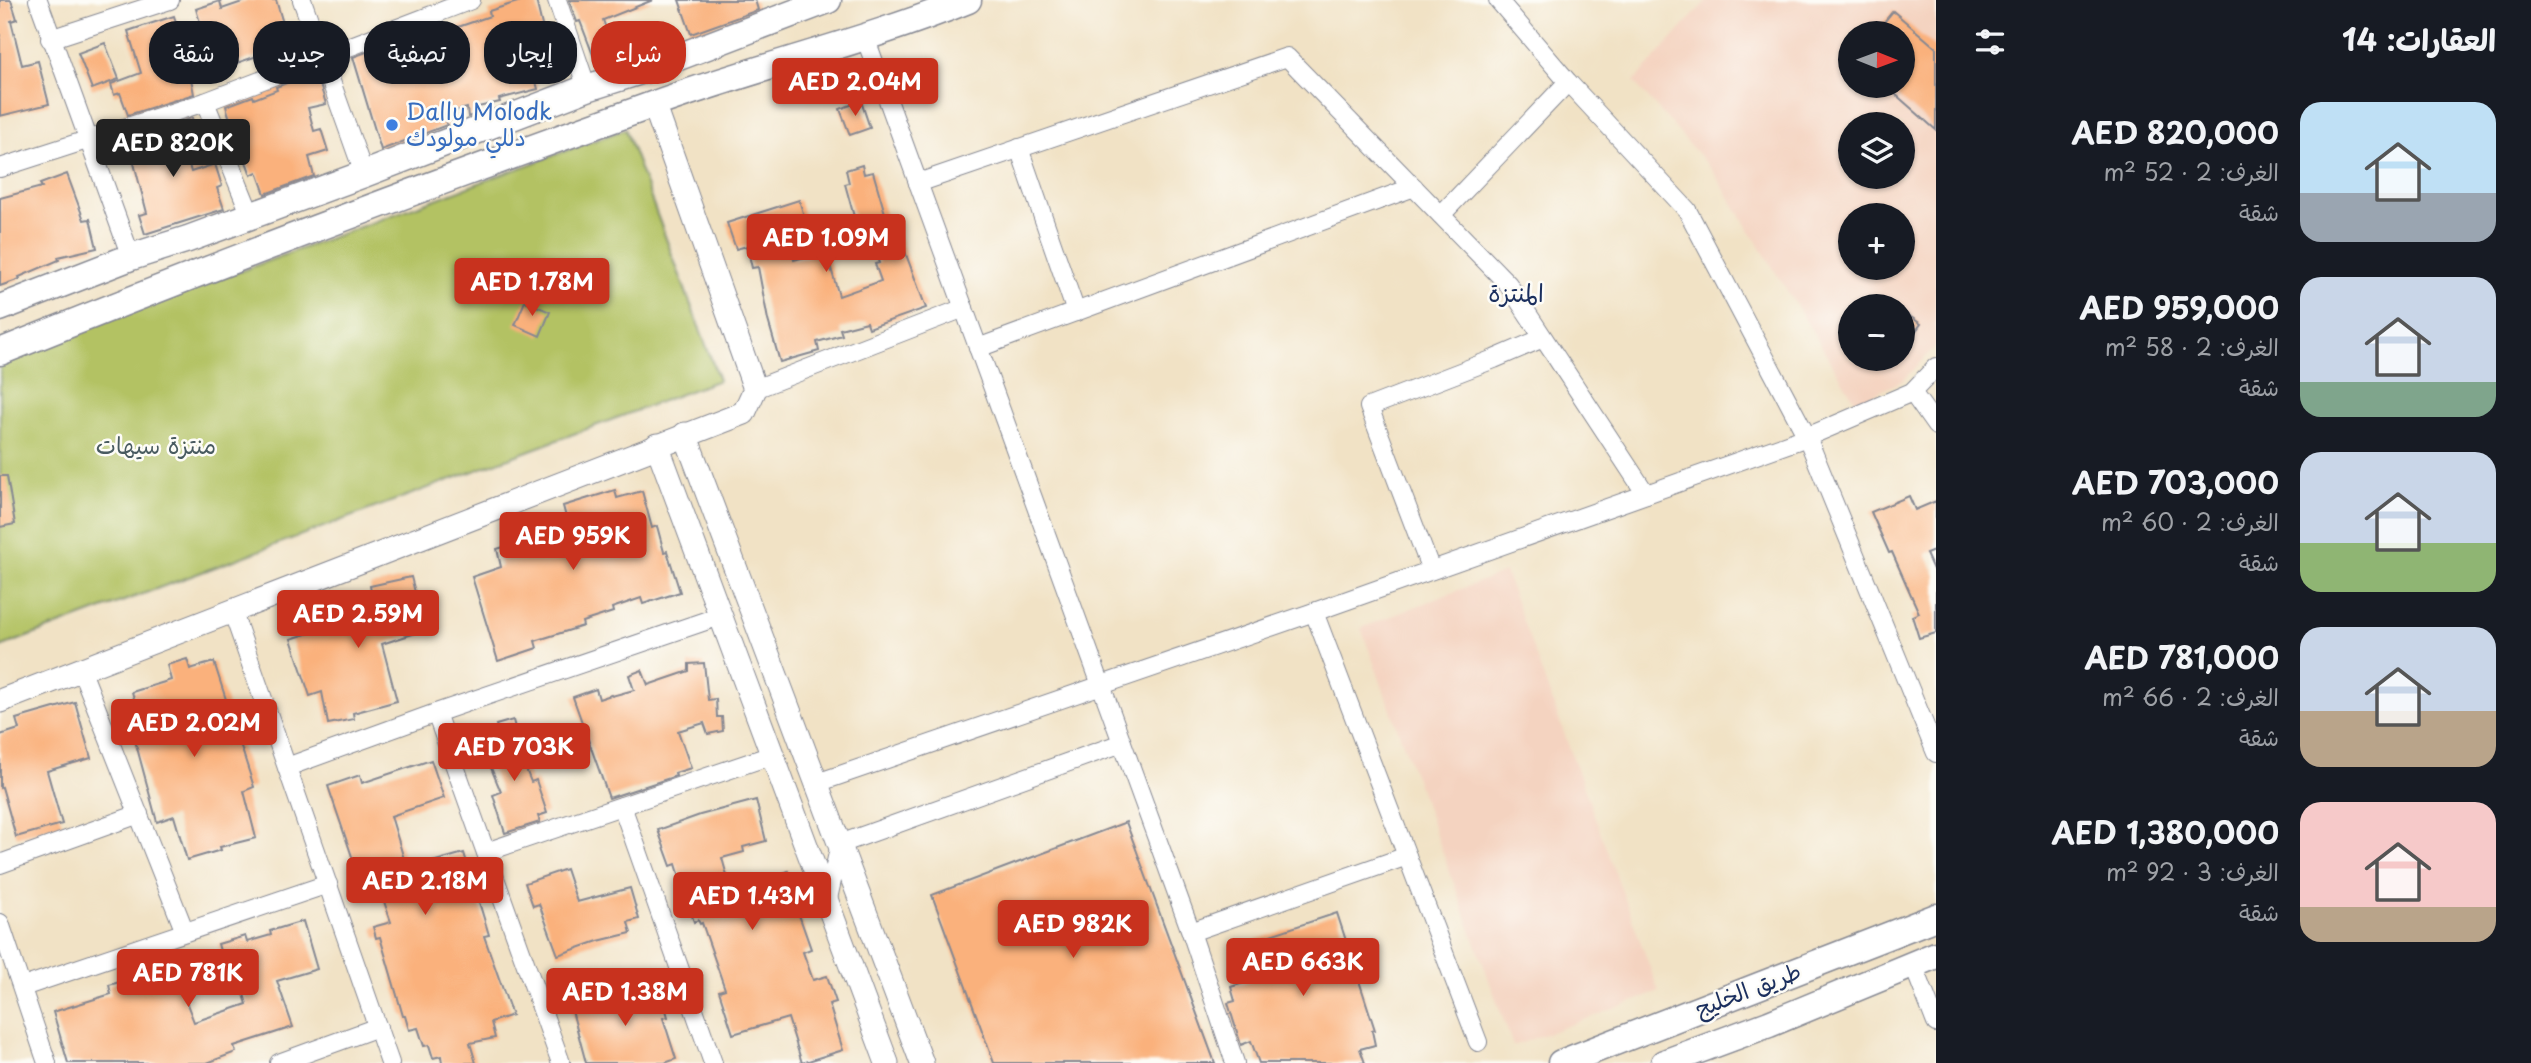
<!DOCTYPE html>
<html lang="ar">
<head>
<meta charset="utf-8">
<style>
	body { margin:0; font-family:"Playpen Sans","Playpen Sans Arabic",sans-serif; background:#20242c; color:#f1f3f6; direction:rtl; height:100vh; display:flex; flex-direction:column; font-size:26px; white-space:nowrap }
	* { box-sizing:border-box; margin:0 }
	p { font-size:23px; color:#9ea1a6 }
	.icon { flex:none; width:38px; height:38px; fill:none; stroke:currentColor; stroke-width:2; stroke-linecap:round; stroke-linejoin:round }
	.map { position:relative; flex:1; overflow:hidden; direction:ltr }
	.drawer { display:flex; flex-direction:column; background:#171b24; width:595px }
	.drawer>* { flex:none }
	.hud { position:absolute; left:21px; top:21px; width:665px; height:63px; direction:rtl; display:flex; gap:14px }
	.needle { width:46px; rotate:91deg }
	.fabs { position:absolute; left:1838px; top:21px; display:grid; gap:14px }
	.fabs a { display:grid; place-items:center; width:77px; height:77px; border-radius:50%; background:#171b24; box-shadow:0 2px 5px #0004; font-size:35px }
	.price { position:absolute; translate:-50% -60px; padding:0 16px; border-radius:7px; background:#c8321e; color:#fff; font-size:23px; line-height:46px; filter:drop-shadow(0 2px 4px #0008) }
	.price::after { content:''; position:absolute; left:50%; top:42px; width:21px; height:16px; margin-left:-10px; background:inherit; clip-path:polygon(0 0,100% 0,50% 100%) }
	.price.active { background:#222; color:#fff }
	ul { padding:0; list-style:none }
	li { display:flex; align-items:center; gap:21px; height:175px; padding:0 35px }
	li span { display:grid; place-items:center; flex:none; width:196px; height:140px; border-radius:21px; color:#555 }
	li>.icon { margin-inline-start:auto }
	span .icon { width:84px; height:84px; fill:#fffc; stroke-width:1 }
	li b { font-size:30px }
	h2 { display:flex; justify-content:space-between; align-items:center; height:84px; padding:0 35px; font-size:30px }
	.pill { padding:0 24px; border-radius:28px; background:#171b24; box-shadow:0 2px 5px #0004; font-size:24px; line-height:63px }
	.pill.active { background:#c8321e; color:#fff }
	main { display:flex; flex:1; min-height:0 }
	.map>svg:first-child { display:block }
	.built { fill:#f4d3c0; fill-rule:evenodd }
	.green { fill:#b3c264; stroke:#677861; stroke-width:2 }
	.building { fill:#fab17c }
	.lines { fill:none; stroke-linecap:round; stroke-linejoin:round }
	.street-casing { stroke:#868892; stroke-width:20 }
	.secondary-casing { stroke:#868892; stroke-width:25 }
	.primary-casing { stroke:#868892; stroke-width:29 }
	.street { stroke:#fff; stroke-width:18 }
	.secondary { stroke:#fff; stroke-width:23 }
	.primary { stroke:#fff; stroke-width:26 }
	.shop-dot { fill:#3f7fe0; stroke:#fdfcf7; stroke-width:2.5 }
	.labels { text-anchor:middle; stroke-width:5; stroke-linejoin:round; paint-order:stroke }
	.shop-label { font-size:23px; fill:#366cbe; stroke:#fdfcf7; text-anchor:start }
	.park-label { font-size:23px; fill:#495b60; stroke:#fdfcf7 }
	.street-label { font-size:23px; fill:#1b2f5e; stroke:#fdfcf7 }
	.neighbourhood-label { font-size:24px; fill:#1b2f5e; stroke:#fdfcf7 }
</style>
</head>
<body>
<main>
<section class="drawer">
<h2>العقارات: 14<svg class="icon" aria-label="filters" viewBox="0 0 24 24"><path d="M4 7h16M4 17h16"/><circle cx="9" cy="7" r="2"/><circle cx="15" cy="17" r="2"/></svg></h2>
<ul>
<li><span style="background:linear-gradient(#bfe0f5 65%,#9aa5b1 0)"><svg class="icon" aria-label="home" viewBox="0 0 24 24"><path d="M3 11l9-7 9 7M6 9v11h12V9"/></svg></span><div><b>AED 820,000</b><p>الغرف: 2 · 52 m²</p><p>شقة</p></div></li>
<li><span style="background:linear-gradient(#c9d6e8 75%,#7fa58c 0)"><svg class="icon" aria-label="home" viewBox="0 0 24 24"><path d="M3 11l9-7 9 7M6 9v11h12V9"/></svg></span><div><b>AED 959,000</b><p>الغرف: 2 · 58 m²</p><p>شقة</p></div></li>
<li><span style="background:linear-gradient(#c9d6e8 65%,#8fb573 0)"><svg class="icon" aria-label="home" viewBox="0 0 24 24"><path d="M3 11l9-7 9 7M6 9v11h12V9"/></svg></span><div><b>AED 703,000</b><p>الغرف: 2 · 60 m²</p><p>شقة</p></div></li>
<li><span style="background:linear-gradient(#c9d6e8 60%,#b9a48a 0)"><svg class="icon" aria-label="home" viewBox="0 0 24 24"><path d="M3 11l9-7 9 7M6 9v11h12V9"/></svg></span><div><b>AED 781,000</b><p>الغرف: 2 · 66 m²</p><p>شقة</p></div></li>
<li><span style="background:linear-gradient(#f6c9c9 75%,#b9a48a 0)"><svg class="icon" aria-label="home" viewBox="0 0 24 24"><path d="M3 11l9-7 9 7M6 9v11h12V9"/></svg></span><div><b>AED 1,380,000</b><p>الغرف: 3 · 92 m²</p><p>شقة</p></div></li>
</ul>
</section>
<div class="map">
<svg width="1936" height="1063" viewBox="0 0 1936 1063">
	<rect width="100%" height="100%" fill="#fdfcf7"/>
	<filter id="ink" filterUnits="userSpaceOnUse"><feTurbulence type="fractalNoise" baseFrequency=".0143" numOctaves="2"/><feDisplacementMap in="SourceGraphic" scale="14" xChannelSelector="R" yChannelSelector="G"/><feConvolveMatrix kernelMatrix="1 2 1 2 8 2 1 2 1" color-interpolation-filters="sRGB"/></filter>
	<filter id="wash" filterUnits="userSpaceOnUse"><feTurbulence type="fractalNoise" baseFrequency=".00686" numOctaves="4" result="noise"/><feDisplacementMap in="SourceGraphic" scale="28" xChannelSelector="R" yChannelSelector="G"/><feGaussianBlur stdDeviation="1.57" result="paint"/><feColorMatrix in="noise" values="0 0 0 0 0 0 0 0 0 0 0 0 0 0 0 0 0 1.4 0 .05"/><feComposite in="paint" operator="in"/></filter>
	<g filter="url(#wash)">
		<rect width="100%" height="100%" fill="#f1e2c5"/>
		<g class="built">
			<path d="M1707,0h229v346l-34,35 -46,21 -143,-231 -79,-89zM1850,33h52v53h-52zM1850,124h52v53h-52zM1850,215h52v53h-52zM1850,306h52v53h-52z"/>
			<path d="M1505,572l154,420 -146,54 -152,-418z"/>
		</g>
		<path class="green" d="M625,129l94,251 -719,267v-287z"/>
		<g id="blocks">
			<g class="building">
				<path d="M0,0h11l6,19 -6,2 11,44 16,-4 11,43 -49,12z"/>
				<path d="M248,0h28l9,30 3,-1 9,26 -29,11 -5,-12 -29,10 -1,-5 -20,7 -17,-57 24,-8 2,8z"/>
				<path d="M524,0h12l9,38 -19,6 12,45 -39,10 1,3 -22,5 1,6 -11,4 -1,-9 -23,6 3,11 -66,25 -28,-93 56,-21 5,-1 1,2 46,-11 29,-10 -1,-5z"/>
				<path d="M569,0h84l-50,20 9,24 44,-19 8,20 -66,23 -18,-47 -3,1z"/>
				<path d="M679,0h76l3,10 -67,24z"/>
				<path d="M1893,11l43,37v82l-50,-44h16v-53h-27z"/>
				<path d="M174,16l18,57 -2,1 4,20 -66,21 -8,-22 -6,2 -3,-11 30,-11 -13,-42z"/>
				<path d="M105,43l14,36 -27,10 -14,-36z"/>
				<path d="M317,75l9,29 -18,4 6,23 7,-2 7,22 -19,6 5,19 -49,18 -8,-22 -6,3 -11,-30 -2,1 -12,-40 27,-10 1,3 23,-9 -1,-3 29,-11z"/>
				<path d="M861,101l9,27 -20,7 -10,-26z"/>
				<path d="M192,118l5,19 -15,4 9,31 24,-8 7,22 -5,2 7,21 -79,25 -6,-19 8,-2 -18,-69 25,-7 -1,-6z"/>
				<path d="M862,165l2,9 9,-2 16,55 6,-2 31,83 -57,20 -2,-6 -27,7 2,6 -25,7 2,9 -39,11 -12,-42 -10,-53 -6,1 -5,-22 -11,3 -9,-26 72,-23 8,26 -19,6 6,28 32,-9 13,45 42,-15 -6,-17 4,-1 -12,-34 -9,2 -13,-47 4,-1 -3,-13z"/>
				<path d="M67,174l17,46 6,-1 7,29 -39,9 1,3 -40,17 1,2 -20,7v-88l42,-11 -2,-3z"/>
				<path d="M525,301l25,11 -10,24 -25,-11z"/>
				<path d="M1908,315l13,9 -19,25v-26z"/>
				<path d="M0,476h7l8,48 -15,3z"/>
				<path d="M615,490l2,8 25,-7 10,37 5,-2 7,26 3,-1 13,41 -37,12 -2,-6 -29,10 1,4 -31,10 1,4 -48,15 2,7 -39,13 -26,-84 29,-10 -4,-18 10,-3 -2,-6 11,-2 -4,-13 24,-7 2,8 29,-5 -4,-15z"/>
				<path d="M1909,496l6,14 21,-9v49l-10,4 10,22v57l-17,5 -7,-22 7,-3 -27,-61 -3,1 -18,-41z"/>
				<path d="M411,577l14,53 -43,14 15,57 -44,12 1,6 -26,5 -6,-32 -12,4 -19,-57 37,-12 -5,-12 49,-18 -2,-11z"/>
				<path d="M187,659l3,10 24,-7 40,125 -10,4 12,47 -36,9 1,3 -34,10 -13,-44 -17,6 -28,-104 10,-3 -7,-23 39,-12 -4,-15z"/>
				<path d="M704,663l4,37 8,-1 1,18h5l1,14 -15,3 -4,-11 -26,8 13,37 -16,5 1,3 -67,22 -36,-101 23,-8 3,10 12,-4 1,1 22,-6 -5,-15 13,-5 6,15 41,-14v-7z"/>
				<path d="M75,702l16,56 -44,13 15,53 -46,13 -14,-50 -2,1v-53l19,-6 -3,-10z"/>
				<path d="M513,720l4,16 -4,1 18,45 5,-2 11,33 -9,3 2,6 -35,11 -12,-38 8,-3 -17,-41 18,-7 -6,-19z"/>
				<path d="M431,760l13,38 -53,18 16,53 57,-16 25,82 -5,1 28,79 -21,7 4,16 -25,5 6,20h-34l-1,-7 -8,2 -4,-13 -5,1 -6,-18 -9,2 -4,-14h-2l-23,-79 -4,1 -3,-11 18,-5 -17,-50 -15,5 -31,-91 32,-11 2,8z"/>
				<path d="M756,800l10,41 -23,6 1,5 -22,6 10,36 56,-23 9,22 -5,2 19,54 -8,3 10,28 14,-4 9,26 -7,2 14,46 -41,13 -14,-45 -55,16 -14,-43 6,-2 -23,-66 -2,1 -2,-4 -4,2 -18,-58 -5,2 -13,-36 42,-15z"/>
				<path d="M1126,822l89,241h-221l-62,-168z"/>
				<path d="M566,869l11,33 53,-14 9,31 -11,3 3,11 -33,8 -40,14 -19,-51 -6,2 -8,-23z"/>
				<path d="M1337,913l38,117 -3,1 3,14 -15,4 5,14h-106l-8,-22 -10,4 -13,-42 7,-2 -4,-14 21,-7 -12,-35z"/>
				<path d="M303,921l14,48 -40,12 16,46 -59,19 2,6 -29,11h-139l-15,-51 58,-18 -2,-9 25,-7 1,4 38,-14 21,54 53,-18 -15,-49 -10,3 -4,-14 27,-8 2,6 24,-7 -1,-4z"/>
				<path d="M658,981l10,36 -5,1 13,41 -11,4h-79l-15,-56z"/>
			</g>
		</g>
	</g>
	<g filter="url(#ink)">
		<use href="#blocks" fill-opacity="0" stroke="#868892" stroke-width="2"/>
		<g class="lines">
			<g class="street-casing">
				<g id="street">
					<path d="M38,0l93,257"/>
					<path d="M302,0l62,174"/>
					<path d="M557,0l30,88"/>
					<path d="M1498,0l70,82 119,128 120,227 129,316"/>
					<path d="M865,37l326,895 44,131"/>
					<path d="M50,39l120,-39"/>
					<path d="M205,102l46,114"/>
					<path d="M1019,148l57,164"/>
					<path d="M0,168l205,-66 266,-102"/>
					<path d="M918,183l369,-126 221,227 138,210"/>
					<path d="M1441,215l127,-133"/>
					<path d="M978,348l436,-161"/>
					<path d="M755,389l209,-81"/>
					<path d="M1912,392l24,34"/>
					<path d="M1431,570l-62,-163 125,-48 49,-21"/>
					<path d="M232,610l158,453"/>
					<path d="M1314,612l164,430"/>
					<path d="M81,669l104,263"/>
					<path d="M436,713l125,350"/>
					<path d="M287,767l149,-54 284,-97"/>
					<path d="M817,783l497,-171 493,-175 105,-45 24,-25"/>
					<path d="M622,806l91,257"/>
					<path d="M486,852l286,-97"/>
					<path d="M0,864l139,-50"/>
					<path d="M827,903l13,-59 282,-101"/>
					<path d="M0,923l47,140"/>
					<path d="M1191,932l216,-76"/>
					<path d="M1913,964l23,59"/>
					<path d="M23,987l305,-103"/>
					<path d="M279,1063l99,-36"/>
				</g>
			</g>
			<g class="secondary-casing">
				<g id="secondary">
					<path d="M685,434l237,629"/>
					<path d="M657,445l230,618"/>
					<path d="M0,701l744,-288 11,-24 -101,-285"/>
				</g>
			</g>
			<g class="primary-casing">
				<g id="primary">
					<path d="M0,308l131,-51 57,-18 176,-65 223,-86 60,-19 181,-69"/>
					<path d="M0,352c215,-87 433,-169 652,-247 104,-38 213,-63 316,-105"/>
					<path d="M1561,1063l375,-146"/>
					<path d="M1664,1063l105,-39 167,-69"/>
				</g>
			</g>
			<use href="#street" class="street"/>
			<use href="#secondary" class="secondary"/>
			<use href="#primary" class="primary"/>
		</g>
	</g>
	<circle class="shop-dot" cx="392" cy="125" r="7"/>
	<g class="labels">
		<g class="shop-label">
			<text x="406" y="120">Dally Molodk<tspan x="406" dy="26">دللي مولودك</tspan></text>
		</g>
		<g class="park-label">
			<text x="156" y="454">منتزة سيهات</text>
		</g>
		<g class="street-label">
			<text transform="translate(1748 990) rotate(-21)" y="8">طريق الخليج</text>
		</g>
		<g class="neighbourhood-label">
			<text x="1516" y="302">المنتزة</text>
		</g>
	</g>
</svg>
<div class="fabs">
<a><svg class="needle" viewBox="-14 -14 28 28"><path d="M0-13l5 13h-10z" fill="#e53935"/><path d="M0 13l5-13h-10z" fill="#9ea1a6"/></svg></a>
<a><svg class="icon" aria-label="layers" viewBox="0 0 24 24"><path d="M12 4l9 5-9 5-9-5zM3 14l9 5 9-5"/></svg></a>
<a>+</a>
<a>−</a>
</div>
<b class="price" style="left:855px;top:118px">AED 2.04M</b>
<b class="price active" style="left:173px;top:179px">AED 820K</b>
<b class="price" style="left:826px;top:274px">AED 1.09M</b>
<b class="price" style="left:532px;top:318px">AED 1.78M</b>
<b class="price" style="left:573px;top:572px">AED 959K</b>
<b class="price" style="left:358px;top:650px">AED 2.59M</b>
<b class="price" style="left:194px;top:759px">AED 2.02M</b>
<b class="price" style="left:514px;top:783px">AED 703K</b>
<b class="price" style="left:425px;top:917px">AED 2.18M</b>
<b class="price" style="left:752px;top:932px">AED 1.43M</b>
<b class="price" style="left:1073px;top:960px">AED 982K</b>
<b class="price" style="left:1303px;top:998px">AED 663K</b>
<b class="price" style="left:188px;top:1009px">AED 781K</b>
<b class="price" style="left:625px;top:1028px">AED 1.38M</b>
<div class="hud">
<a class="pill active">شراء</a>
<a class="pill">إيجار</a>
<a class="pill">تصفية</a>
<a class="pill">جديد</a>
<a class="pill">شقة</a>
</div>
</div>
</main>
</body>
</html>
